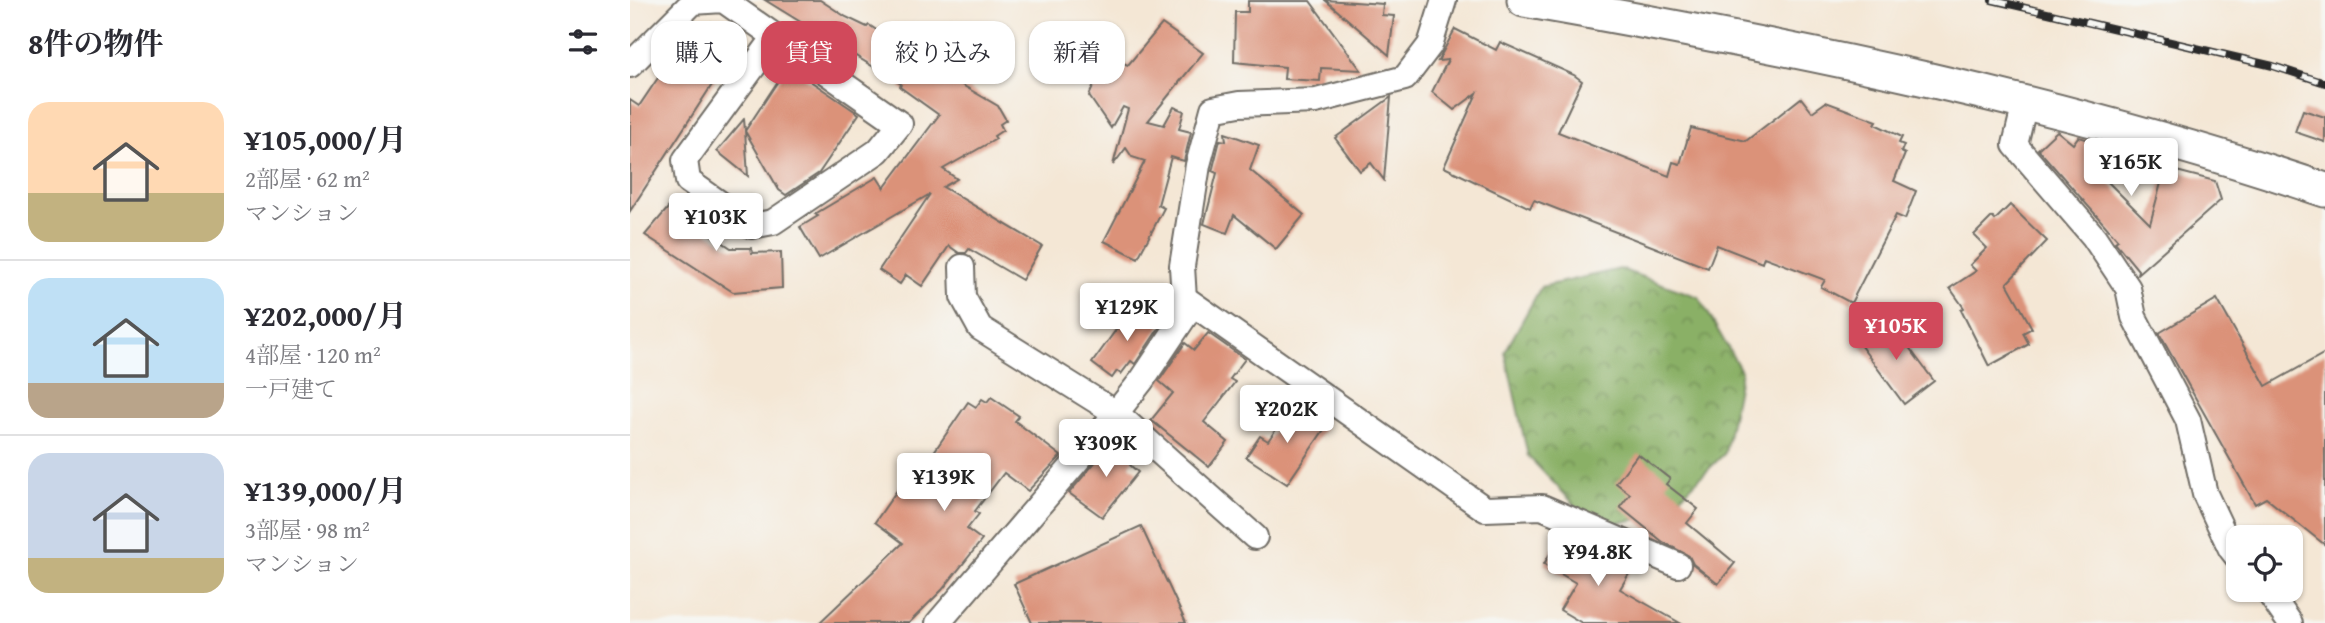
<!DOCTYPE html>
<html lang="ja">
<head>
<meta charset="utf-8">
<style>
	body { margin:0; font-family:"Gentium Book Plus","Noto Serif JP",serif; background:#f7f7f7; color:#2b2b33; height:100vh; display:flex; flex-direction:column; font-size:26px; white-space:nowrap }
	* { box-sizing:border-box; margin:0 }
	p { font-size:23px; color:#7c7c81 }
	.icon { flex:none; width:38px; height:38px; fill:none; stroke:currentColor; stroke-width:2; stroke-linecap:round; stroke-linejoin:round }
	.map { position:relative; flex:1; overflow:hidden }
	.side { display:flex; flex-direction:column; background:#fff; width:630px }
	.side>* { flex:none }
	.banner { position:absolute; left:21px; top:21px; width:665px; height:63px; display:flex; gap:14px }
	.tools { position:absolute; left:1596px; top:525px; display:grid; gap:14px }
	.tools a { display:grid; place-items:center; width:77px; height:77px; border-radius:14px; background:#fff; box-shadow:0 2px 5px #0004; font-size:35px }
	.price { position:absolute; translate:-50% -60px; padding:0 16px; border-radius:7px; background:#fff; color:#222; font-size:23px; line-height:46px; filter:drop-shadow(0 2px 4px #0008) }
	.price::after { content:''; position:absolute; left:50%; top:42px; width:21px; height:16px; margin-left:-10px; background:inherit; clip-path:polygon(0 0,100% 0,50% 100%) }
	.price.on { background:#d1495b; color:#fff }
	ul { padding:0; list-style:none }
	li { display:flex; align-items:center; gap:21px; height:175px; padding:0 28px }
	li+li { border-top:2px solid #e1e1e2 }
	li span { display:grid; place-items:center; flex:none; width:196px; height:140px; border-radius:21px; color:#555 }
	li>.icon { margin-inline-start:auto }
	span .icon { width:84px; height:84px; fill:#fffc; stroke-width:1 }
	li b { font-size:30px }
	h2 { display:flex; justify-content:space-between; align-items:center; height:84px; padding:0 28px; font-size:30px }
	.pill { padding:0 24px; border-radius:21px; background:#fff; box-shadow:0 2px 5px #0004; font-size:24px; line-height:63px }
	.pill.on { background:#d1495b; color:#fff }
	main { display:flex; flex:1; min-height:0 }
	.map>svg:first-child { display:block }
	.forest { fill:url(#forest-crowns); stroke:#5a6e48; stroke-width:2 }
	.building { fill:#db9279 }
	.lines { fill:none; stroke-linecap:round; stroke-linejoin:round }
	.street-casing { stroke:#716d66; stroke-width:28 }
	.secondary-casing { stroke:#716d66; stroke-width:37 }
	.street { stroke:#fff; stroke-width:24 }
	.secondary { stroke:#fff; stroke-width:33 }
	.rail-casing { stroke:#2b2b2b; stroke-width:8 }
	.rail { stroke:#f6f6f2; stroke-width:5; stroke-dasharray:16; stroke-linecap:butt }
</style>
</head>
<body>
<main>
<section class="side">
<h2>8件の物件<svg class="icon" aria-label="filters" viewBox="0 0 24 24"><path d="M4 7h16M4 17h16"/><circle cx="9" cy="7" r="2"/><circle cx="15" cy="17" r="2"/></svg></h2>
<ul>
<li><span style="background:linear-gradient(#ffd9b3 65%,#c2b280 0)"><svg class="icon" aria-label="home" viewBox="0 0 24 24"><path d="M3 11l9-7 9 7M6 9v11h12V9"/></svg></span><div><b>¥105,000/月</b><p>2部屋 · 62 m²</p><p>マンション</p></div></li>
<li><span style="background:linear-gradient(#bfe0f5 75%,#b9a48a 0)"><svg class="icon" aria-label="home" viewBox="0 0 24 24"><path d="M3 11l9-7 9 7M6 9v11h12V9"/></svg></span><div><b>¥202,000/月</b><p>4部屋 · 120 m²</p><p>一戸建て</p></div></li>
<li><span style="background:linear-gradient(#c9d6e8 75%,#c2b280 0)"><svg class="icon" aria-label="home" viewBox="0 0 24 24"><path d="M3 11l9-7 9 7M6 9v11h12V9"/></svg></span><div><b>¥139,000/月</b><p>3部屋 · 98 m²</p><p>マンション</p></div></li>
</ul>
</section>
<div class="map">
<svg width="1695" height="623" viewBox="0 0 1695 623">
	<defs>
		<pattern id="forest-crowns" width="20" height="18" patternUnits="userSpaceOnUse" patternTransform="scale(1.75)"><rect width="20" height="18" fill="#8ab066"/><path d="M2 6a3 3 0 1 1 6 0M12 15a3 3 0 1 1 6 0" fill="none" stroke="#718f54"/></pattern>
	</defs>
	<rect width="100%" height="100%" fill="#f6f6f2"/>
	<filter id="ink" filterUnits="userSpaceOnUse"><feTurbulence type="fractalNoise" baseFrequency=".0143" numOctaves="2"/><feDisplacementMap in="SourceGraphic" scale="14" xChannelSelector="R" yChannelSelector="G"/><feConvolveMatrix kernelMatrix="1 2 1 2 8 2 1 2 1" color-interpolation-filters="sRGB"/></filter>
	<filter id="wash" filterUnits="userSpaceOnUse"><feTurbulence type="fractalNoise" baseFrequency=".00686" numOctaves="4" result="noise"/><feDisplacementMap in="SourceGraphic" scale="28" xChannelSelector="R" yChannelSelector="G"/><feGaussianBlur stdDeviation="1.57" result="paint"/><feColorMatrix in="noise" values="0 0 0 0 0 0 0 0 0 0 0 0 0 0 0 0 0 1.4 0 .05"/><feComposite in="paint" operator="in"/></filter>
	<g filter="url(#wash)">
		<rect width="100%" height="100%" fill="#f4e7d5"/>
		<path class="forest" d="M990,269l79,28 42,74 -16,82 -64,63 -66,10 -67,-70 -23,-104 36,-65z"/>
		<g id="blocks">
			<g class="building">
				<path d="M135,0h55l26,17 21,10 2,-2 64,43 65,38 8,14 -6,4 3,6 -9,6 2,3 -53,30 14,10 -14,8 99,59 -20,34 -53,-31 -3,4h-7l-10,-7 -27,40 -16,-11 -6,9 -21,-14 51,-76 -111,65 -19,-32 18,-11 -3,-2 62,-37 7,11 55,-73 -39,-28 1,-3z"/>
				<path d="M695,0l58,4 -1,11 12,1 -5,39z"/>
				<path d="M618,1h62l51,69 -40,-2 -1,13 -36,-2 1,-12 -51,-5 1,-50h13z"/>
				<path d="M82,22l29,18 -111,171v-111l9,6 29,-43 9,2 24,-37 6,3z"/>
				<path d="M532,24l41,29 -55,68 16,4 10,-18 10,4 -5,18 12,3 -7,29 -13,-4 -13,48 6,3 -26,50 -34,-17 41,-80 -13,-4 -6,-9 -13,17 15,-56 -5,-2 -12,21 -22,-32 17,-40 22,9z"/>
				<path d="M825,29l41,21 4,-8 74,33 8,6 -24,51 111,44 4,-14 7,2 11,-36 55,13 55,-43 11,14 14,-10 51,19 -2,3 27,13 -3,6 5,2 -3,7 4,2 -11,27 22,10 -11,28 -9,-4 -45,88 -30,-16 4,-7 -61,-23 -2,6 -45,-18 -9,23 -174,-68 -4,8 -86,-41 33,-74 -23,17 -22,-18 16,-32 -10,1z"/>
				<path d="M158,66l71,48 -40,59 -33,22 -7,-5 -34,-59 3,45 -31,-25 27,-32 1,12z"/>
				<path d="M761,97l-7,83 -13,-17 -11,8 -25,-33z"/>
				<path d="M1673,110l22,7v25l-30,-10z"/>
				<path d="M1427,131l16,13 5,-7 23,6 22,14 -16,24 43,43 15,-56 50,13 6,19 -84,74 1,-4 -23,-28 3,-2 -80,-91z"/>
				<path d="M595,133l34,12 -9,25 54,45 -28,34 -42,-34 -7,18 -23,-9 13,-51 -5,-2 1,-3 7,-28 6,1z"/>
				<path d="M44,201l23,13 -5,8 39,26h20l1,5 29,-1 1,36 -49,4 -88,-57z"/>
				<path d="M1380,205l37,36 -40,42 25,45 -9,5 6,11 -40,22 -28,-56 3,-2 -14,-20 26,-17 -6,-6 17,-17 -13,-13 18,-18 3,3z"/>
				<path d="M1587,299l49,87 59,-33v192l-59,-47 -11,6 -96,-171z"/>
				<path d="M504,305l27,20 -26,39 -4,-3 -10,13 -4,-3 -5,7 -20,-15z"/>
				<path d="M1258,319l46,62 -30,23 -46,-62z"/>
				<path d="M578,333l37,26 -15,20 5,3 -31,40 24,20 -19,25 -58,-47 22,-27 -14,-12 26,-38 9,7z"/>
				<path d="M361,397l28,19 -4,5 46,35 -33,35 -24,-18 -29,38 4,3 -12,15 15,11 -40,50 -33,33h-90l84,-80 -28,-21 32,-46 7,5 54,-79 8,5 6,-8 5,3z"/>
				<path d="M662,406l33,22 -38,56 -41,-27 14,-21 8,5z"/>
				<path d="M484,440l21,17 -5,8 8,7 -36,45 -33,-24z"/>
				<path d="M1008,454l32,25 -4,5 32,25 -11,14 48,40 -17,21 -25,-20 -4,-8 -26,-14 -43,-35 10,-13 -14,-11z"/>
				<path d="M511,526l45,97h-154l-18,-39z"/>
				<path d="M932,533l68,39 -10,17 60,34h-98l-22,-13 16,-27 -32,-19z"/>
			</g>
		</g>
	</g>
	<g filter="url(#ink)">
		<use href="#blocks" fill-opacity="0" stroke="#716d66" stroke-width="2"/>
		<g class="lines">
			<g class="street-casing">
				<g id="street">
					<path d="M0,65l63,-63 30,-2 177,124 -22,27 -105,71 -21,4 -64,-45 -3,-21 90,-123"/>
					<path d="M1395,103l-10,42 79,92 34,51 6,29 54,103 17,74 26,55 7,9"/>
					<path d="M332,267l1,30 17,31 136,85 139,124"/>
					<path d="M553,297l302,212 57,-2 136,58"/>
					<path d="M1637,590l23,33"/>
					<path d="M308,623l156,-182 48,-61 43,-64 -3,-50 16,-101 15,-56 26,-5 77,-3 89,-23 25,-33 14,-45"/>
				</g>
			</g>
			<g class="secondary-casing">
				<path id="secondary" d="M894,0c270,47 541,102 801,190"/>
			</g>
			<use href="#street" class="street"/>
			<use href="#secondary" class="secondary"/>
			<g class="rail-casing">
				<path id="rail" d="M1362,0l281,66 52,17"/>
			</g>
			<use href="#rail" class="rail"/>
		</g>
	</g>
</svg>
<div class="tools">
<a><svg class="icon" aria-label="locate" viewBox="0 0 24 24"><circle cx="12" cy="12" r="6"/><path d="M12 2v4M12 18v4M2 12h4M18 12h4"/></svg></a>
</div>
<b class="price" style="left:1501px;top:198px">¥165K</b>
<b class="price" style="left:86px;top:253px">¥103K</b>
<b class="price" style="left:497px;top:343px">¥129K</b>
<b class="price on" style="left:1266px;top:362px">¥105K</b>
<b class="price" style="left:657px;top:445px">¥202K</b>
<b class="price" style="left:476px;top:479px">¥309K</b>
<b class="price" style="left:314px;top:513px">¥139K</b>
<b class="price" style="left:968px;top:588px">¥94.8K</b>
<div class="banner">
<a class="pill">購入</a>
<a class="pill on">賃貸</a>
<a class="pill">絞り込み</a>
<a class="pill">新着</a>
</div>
</div>
</main>
</body>
</html>
